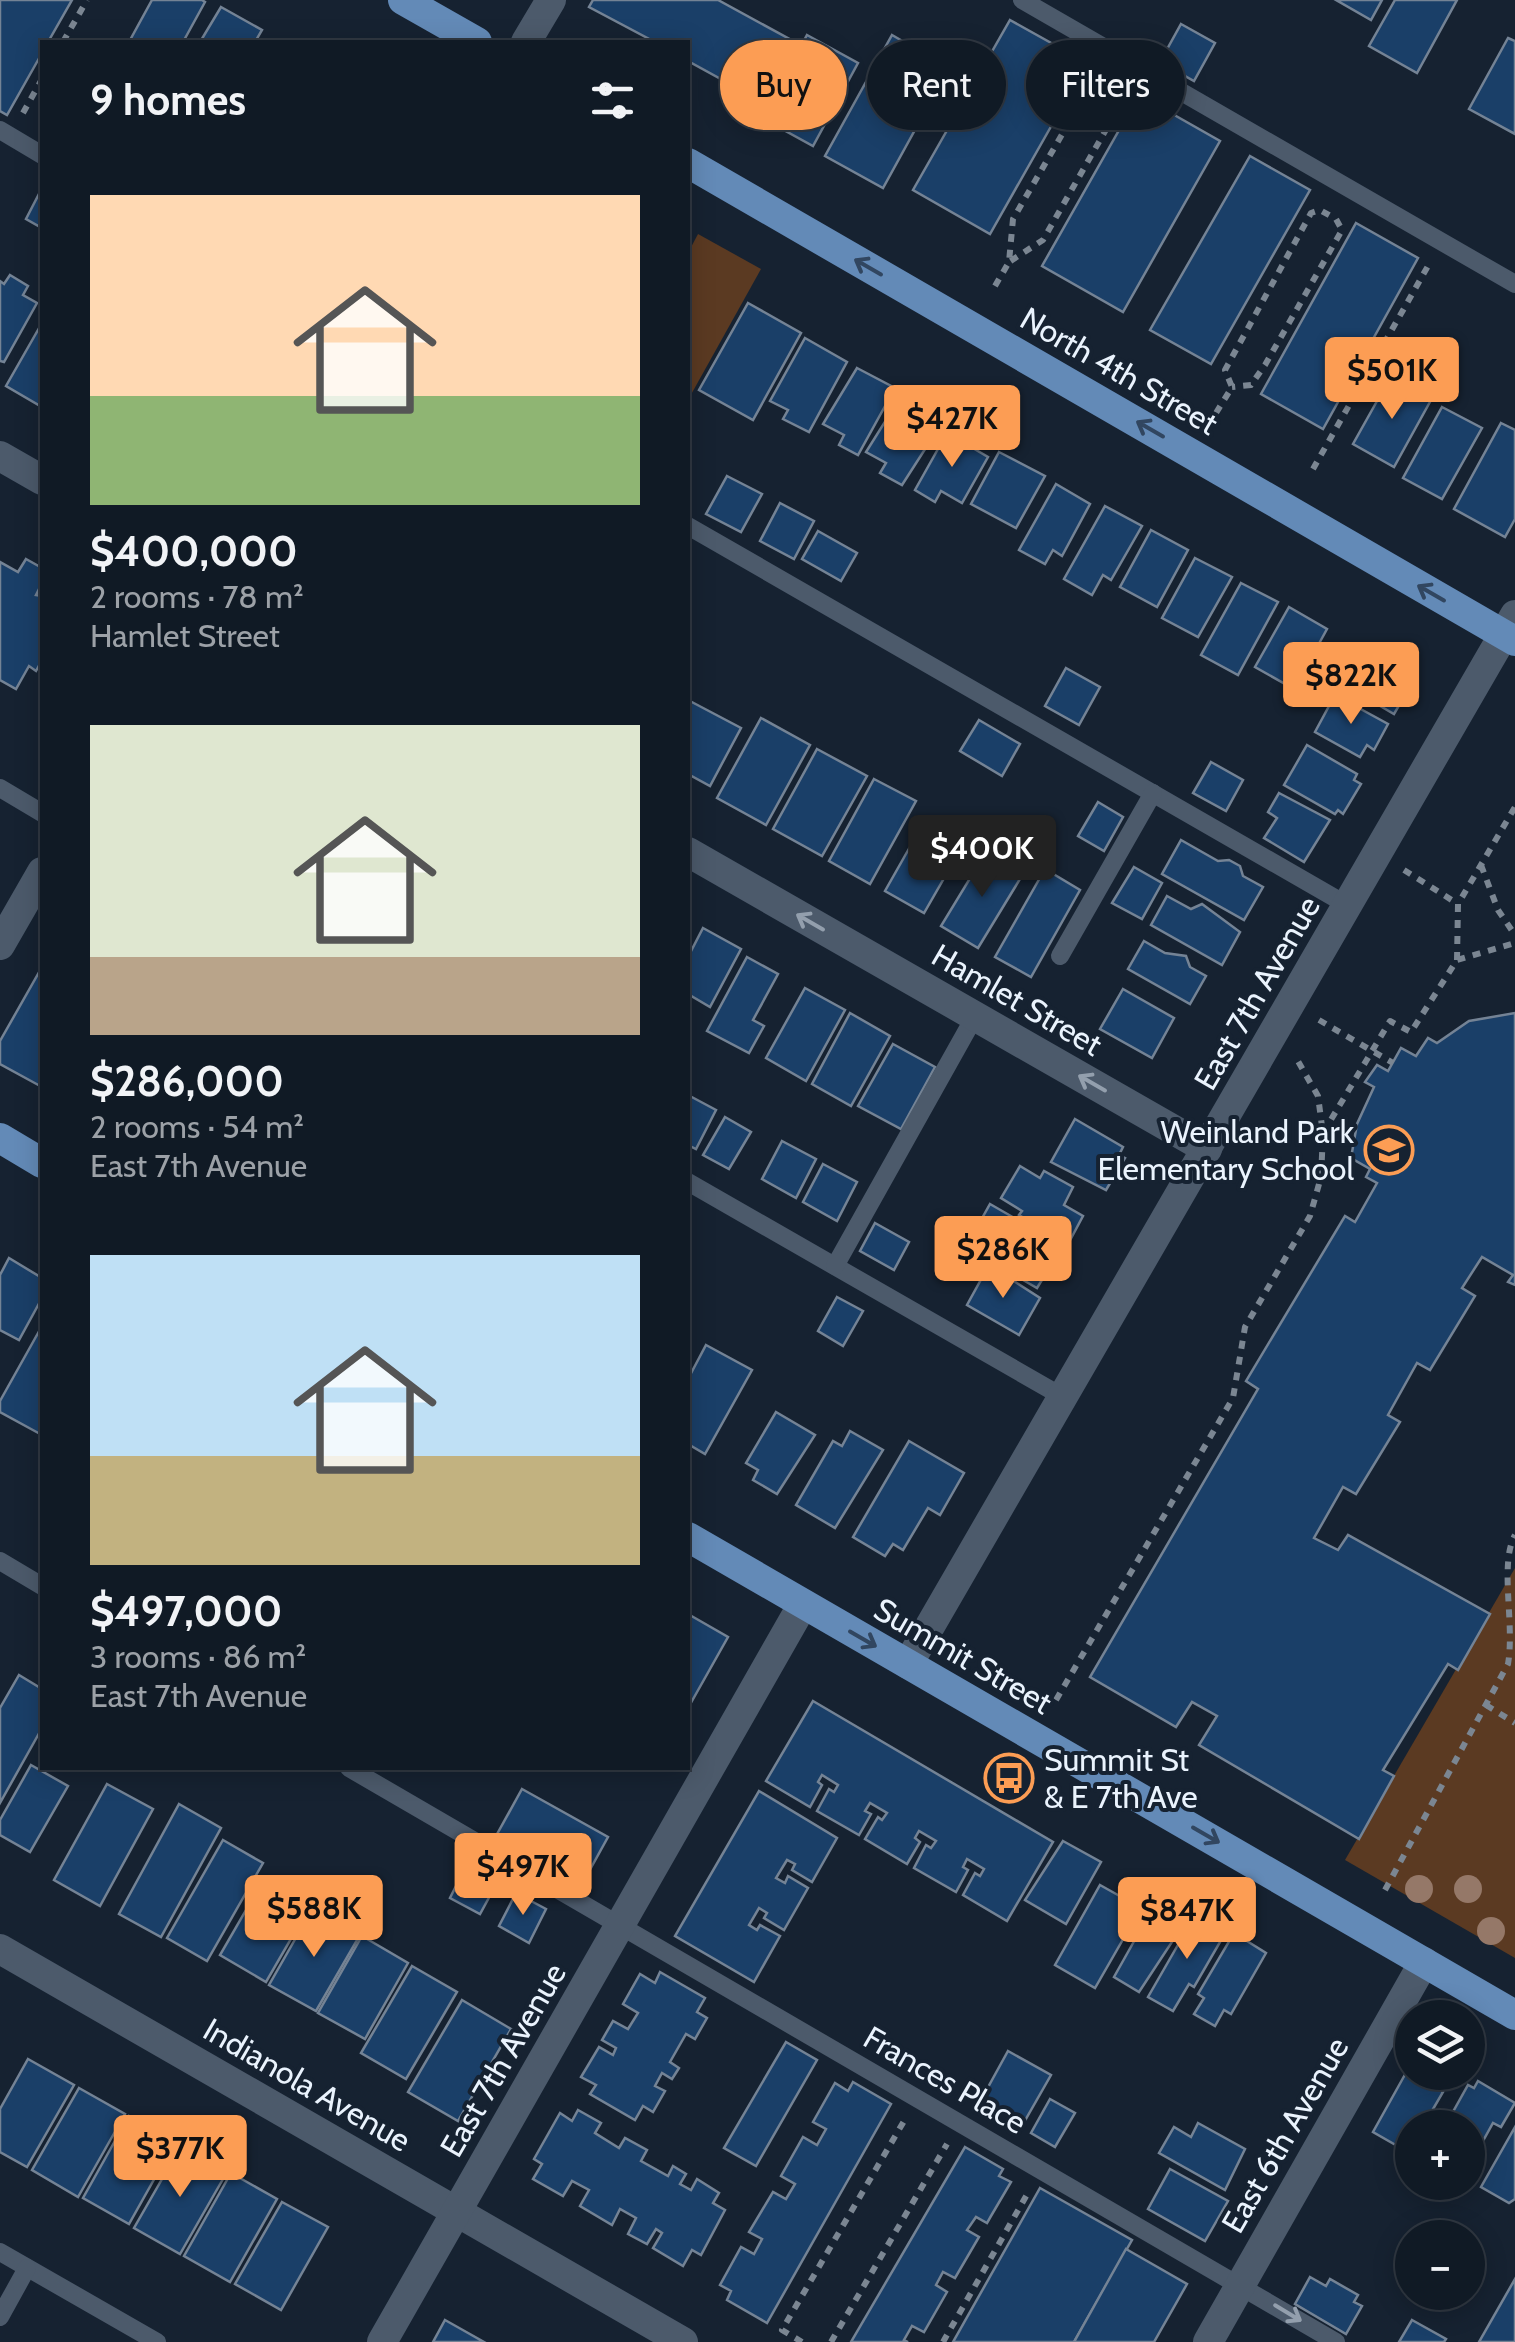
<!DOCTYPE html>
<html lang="en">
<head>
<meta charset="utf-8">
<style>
	body { margin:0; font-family:Cabin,sans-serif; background:#1e2732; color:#f1f3f6; height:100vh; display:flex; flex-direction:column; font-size:38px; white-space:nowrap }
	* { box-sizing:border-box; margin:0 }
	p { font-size:32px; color:#9ca1a7 }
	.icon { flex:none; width:55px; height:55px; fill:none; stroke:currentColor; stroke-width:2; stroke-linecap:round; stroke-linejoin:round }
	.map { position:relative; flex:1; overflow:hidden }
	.details { position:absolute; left:40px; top:40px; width:650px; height:1730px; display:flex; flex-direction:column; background:#101a25; border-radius:0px; box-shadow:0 5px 25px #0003,0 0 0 2px #303842 }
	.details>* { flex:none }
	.banner { position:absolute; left:720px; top:40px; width:645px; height:90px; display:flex; gap:20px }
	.controls { position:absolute; left:1395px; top:2000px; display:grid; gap:20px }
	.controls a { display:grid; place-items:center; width:90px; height:90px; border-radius:50%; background:#101a25; box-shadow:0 5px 25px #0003,0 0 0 2px #303842; font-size:50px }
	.price { position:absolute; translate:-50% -85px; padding:0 22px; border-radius:10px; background:#fc9d54; color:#111; font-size:32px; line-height:65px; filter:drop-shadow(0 2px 5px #0008) }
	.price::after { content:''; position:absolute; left:50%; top:60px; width:30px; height:22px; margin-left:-15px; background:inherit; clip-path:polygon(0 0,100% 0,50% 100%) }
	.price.current { background:#222; color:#fff }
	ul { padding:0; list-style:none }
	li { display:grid; align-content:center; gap:20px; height:530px; padding:0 50px }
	li span { display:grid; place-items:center; height:310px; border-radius:0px; color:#555 }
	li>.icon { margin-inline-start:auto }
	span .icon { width:180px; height:180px; fill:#fffc; stroke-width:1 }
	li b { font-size:42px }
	h2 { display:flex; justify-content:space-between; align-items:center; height:120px; padding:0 50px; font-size:42px }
	.tag { padding:0 35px; border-radius:45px; background:#101a25; box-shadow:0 5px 25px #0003,0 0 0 2px #303842; font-size:35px; line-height:90px }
	.tag.current { background:#fc9d54; color:#111 }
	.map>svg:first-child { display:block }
	.green { fill:#5b3a22 }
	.building { fill:#1a3f68; stroke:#748395; stroke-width:2.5 }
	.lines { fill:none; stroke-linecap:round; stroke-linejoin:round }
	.path { stroke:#7b8692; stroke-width:6; stroke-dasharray:8 8; stroke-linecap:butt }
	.service { stroke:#4c5a6b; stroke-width:18 }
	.minor { stroke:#4c5a6b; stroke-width:30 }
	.tertiary { stroke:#4c5a6b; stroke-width:30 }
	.primary { stroke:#638ab7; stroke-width:30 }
	.tree { fill:#957868 }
	.oneway { stroke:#314660 }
	.oneway2 { stroke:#939fad }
	.labels { text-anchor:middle; stroke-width:8; stroke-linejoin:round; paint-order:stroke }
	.street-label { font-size:32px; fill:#eaf3fd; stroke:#162231 }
	.poi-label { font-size:32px; fill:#eaf3fd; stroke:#162231; text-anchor:end }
</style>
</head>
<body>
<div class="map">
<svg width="1515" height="2342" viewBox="0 0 1515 2342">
	<rect width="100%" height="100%" fill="#162231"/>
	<g class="green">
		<path d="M698,234l63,35 -73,131v-147z"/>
		<path d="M1515,1568v390l-170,-98z"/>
	</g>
	<g class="building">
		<path d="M0,0h72l-24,42h-6v11l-35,62 -7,-4z"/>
		<path d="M152,0h50l3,2 -22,40h-54z"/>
		<path d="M593,0h125l77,42 -34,59 -73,-40v-19h-33l-66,-35z"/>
		<path d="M1336,0h46l-11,20z"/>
		<path d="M1395,0h62l-40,73 -48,-27z"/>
		<path d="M221,7l41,23 -7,12h-55z"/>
		<path d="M1010,20l77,43 -97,171 -77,-44z"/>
		<path d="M1181,24l34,19 -21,38 -34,-19z"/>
		<path d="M807,35l51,28 -45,83 -51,-28z"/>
		<path d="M892,35l57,33 -66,120 -58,-32z"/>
		<path d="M1508,38l7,3v93l-46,-25z"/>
		<path d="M1139,95l81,46 -97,171 -81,-46z"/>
		<path d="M1250,156l60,34 -99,174 -61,-34z"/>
		<path d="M42,188v40l-16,-9z"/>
		<path d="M1356,223l62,35 -95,171 -62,-35z"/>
		<path d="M10,275l18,11 -5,9 14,8 -33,59 -4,-1v-80l4,3z"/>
		<path d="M748,303l53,30 -48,87 -54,-30z"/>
		<path d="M42,323v84l-36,-21z"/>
		<path d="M805,338l42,24 -38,70 -26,-13 5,-9 -18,-9z"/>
		<path d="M857,368l38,20 -37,67 -19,-10 5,-10 -21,-11z"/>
		<path d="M1390,378l41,22 -37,67 -41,-23z"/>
		<path d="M903,393l36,21 -7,12 6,3 -36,56 -22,-12 6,-10 -20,-11z"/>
		<path d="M1442,407l40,21 -40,71 -39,-21z"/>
		<path d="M1501,423l14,7v89l-10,18 -51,-28z"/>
		<path d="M947,433l41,24 -26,46 -21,-12 -6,11 -20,-12z"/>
		<path d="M999,452l46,24 -29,52 -45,-24z"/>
		<path d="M727,476l35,18 -21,38 -35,-18z"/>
		<path d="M1056,484l34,20 -28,52 -9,-6 -8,14 -26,-14z"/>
		<path d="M780,503l34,18 -20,38 -34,-18z"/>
		<path d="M1105,506l37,20 -31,54 -8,-5 -11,20 -28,-16z"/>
		<path d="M1151,530l37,20 -31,57 -37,-20z"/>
		<path d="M818,531l39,22 -16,28 -39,-22z"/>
		<path d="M1195,558l37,19 -34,60 -36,-19z"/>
		<path d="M26,559l16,9v15l-6,12 6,1v64l-6,11 -7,-5 -13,23 -16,-9v-118l18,10z"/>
		<path d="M1241,583l37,19 -40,73 -37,-20z"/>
		<path d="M1289,607l38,22 -33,60 -39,-22z"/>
		<path d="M1363,644l54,31 -23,39 -53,-31z"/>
		<path d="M1066,668l34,19 -21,38 -34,-19z"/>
		<path d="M1335,695l53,29 -14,26 -7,-5 -7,12 -45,-25z"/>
		<path d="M688,700l53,28 -31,58 -22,-12z"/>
		<path d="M761,718l49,27 -44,80 -49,-27z"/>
		<path d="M979,720l41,24 -18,32 -42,-25z"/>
		<path d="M1307,745l50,29 -3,6 7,4 -18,30 -5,-4 -3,4 -51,-29z"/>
		<path d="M817,749l50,27 -45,80 -49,-27z"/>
		<path d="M1211,762l32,18 -17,31 -33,-18z"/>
		<path d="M874,779l42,22 -46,83 -41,-23z"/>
		<path d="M1279,793l51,27 -26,42 -40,-24 13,-20 -9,-6z"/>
		<path d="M1098,802l25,15 -19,34 -26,-15z"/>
		<path d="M927,817l39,23 -42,73 -39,-22z"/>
		<path d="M1181,840l37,21 11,-1 11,6 3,10 20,11 -19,33 -82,-46z"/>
		<path d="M986,852l37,22 -45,74 -37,-22z"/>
		<path d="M1134,867l28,16 -20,36 -30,-16z"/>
		<path d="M1045,869l35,21 -49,87 -36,-20z"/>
		<path d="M1167,896l24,13 11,-5 38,28 -18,33 -71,-40z"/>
		<path d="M703,928l38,21 -31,58 -22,-13v-37z"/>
		<path d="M1144,941l21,12 21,3 4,11 16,9 -16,28 -62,-35z"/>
		<path d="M747,957l31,17 -25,46 11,6 -15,27 -42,-22z"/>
		<path d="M42,967v120l-42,-23v-23z"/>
		<path d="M805,988l40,22 -39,71 -40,-23z"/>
		<path d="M1123,989l51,29 -22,40 -52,-29z"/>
		<path d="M850,1013l40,23 -39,70 -39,-22z"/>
		<path d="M1515,1013v272l-7,-3 5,-7 -31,-18 -20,31 13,8 -45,74 -13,-7 -29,52 12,7 -44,72 -13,-7 -29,51 24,12 10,-15 142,79 -32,56 -10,-6 -65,106 11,6 -35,63 -160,-94 18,-29 -25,-14 -16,25 -86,-50 168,-288 -12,-8 99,-165 10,6 22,-39 -11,-6 4,-8 -19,-11 6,-34 17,-37 -9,-5 12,-17 11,6 13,-23 15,8 12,-18 9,5 32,-22z"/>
		<path d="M893,1044l42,23 -34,62 -43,-23z"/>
		<path d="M688,1095l28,15 -20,39 -8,-4z"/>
		<path d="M725,1117l26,15 -22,37 -26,-14z"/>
		<path d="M1075,1119l48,28 -4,8 6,3 -19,32 -55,-28z"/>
		<path d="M782,1141l34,18 -20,39 -34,-19z"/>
		<path d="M823,1164l34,18 -20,39 -34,-19z"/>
		<path d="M1020,1166l20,12 4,-7 29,16 -9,18 19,11 -15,28 -49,-29 3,-4 -21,-13z"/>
		<path d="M990,1204l73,42 -26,42 -71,-41z"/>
		<path d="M875,1223l34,19 -15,28 -34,-19z"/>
		<path d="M9,1258l33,20v20l-23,42 -19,-10v-55z"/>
		<path d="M989,1265l51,33 -21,37 -52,-30z"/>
		<path d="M837,1297l26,14 -20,35 -25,-15z"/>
		<path d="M42,1326v109l-42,-23v-11z"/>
		<path d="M706,1345l46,25 -47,84 -17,-10v-65z"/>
		<path d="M776,1412l39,23 -38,59 -24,-14 5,-10 -12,-7z"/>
		<path d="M850,1431l33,19 -48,78 -39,-23 37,-64 9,5z"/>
		<path d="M909,1441l55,32 -24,42 -12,-7 -25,42 -10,-6 -8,12 -32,-19z"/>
		<path d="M688,1614l40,23 -40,71z"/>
		<path d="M19,1675l23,14v39l-42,75v-95z"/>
		<path d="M813,1701l240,141 -46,79 -44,-26 12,-22 5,3 4,-7 -17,-10 -4,8 5,3 -12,22 -42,-24 12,-23 5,3 5,-7 -17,-10 -4,7 5,4 -13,22 -42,-25 13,-22 4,3 5,-7 -17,-10 -5,8 6,3 -12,21 -42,-24 12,-22 5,3 4,-7 -16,-10 -4,7 4,3 -12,22 -44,-26z"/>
		<path d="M31,1765l37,21 -38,66 -30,-17v-15z"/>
		<path d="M107,1784l46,25 -53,97 -46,-26z"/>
		<path d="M522,1789l86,48 -26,47 -86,-48z"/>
		<path d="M759,1791l78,47 -25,44 -20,-12 3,-6 -8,-4 -11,18 9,5 3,-7 20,12 -24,42 -20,-12 3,-5 -8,-5 -10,17 8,5 3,-5 20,11 -26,46 -79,-46z"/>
		<path d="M179,1804l42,24 -60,109 -42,-23z"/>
		<path d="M223,1840l40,23 -56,98 -40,-23z"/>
		<path d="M1063,1841l38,21 -35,62 -41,-24z"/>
		<path d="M467,1864l31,17 -18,33 -30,-16z"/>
		<path d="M264,1879l46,27 -44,76 -46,-27z"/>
		<path d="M1100,1885l41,23 -46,80 -40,-23z"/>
		<path d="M516,1893l30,16 -17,34 -30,-17z"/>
		<path d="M1167,1895l26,15 -54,82 -25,-15 41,-73 5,3z"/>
		<path d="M313,1908l47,27 -44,76 -47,-26z"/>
		<path d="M1202,1916l25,14 -33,57 -5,-3 -16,27 -25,-14 42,-73 5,3z"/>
		<path d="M1234,1933l32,20 -35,61 -7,-4 -9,16 -21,-12 10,-16 -6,-4z"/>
		<path d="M362,1936l46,27 -43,76 -47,-26z"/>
		<path d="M412,1966l45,26 -51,87 -45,-26z"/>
		<path d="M660,1972l45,26 -8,14 10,6 -12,21 -9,-5 -16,28 9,6 -7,11 -10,-6 -7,13 10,5 -12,21 -10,-6 -8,14 -45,-26 6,-9 -15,-8 18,-30 14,8 3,-7 -14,-8 11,-19 15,8 10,-16 -15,-9 17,-30 15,9z"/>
		<path d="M462,2000l49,29 -53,92 -50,-29z"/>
		<path d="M786,2042l31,18 -61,106 -32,-18z"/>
		<path d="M1008,2051l43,24 -28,49 -42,-24z"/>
		<path d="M28,2059l46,26 -47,82 -27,-15v-43z"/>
		<path d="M1412,2062v10h31l-8,16 8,4 -21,36h-10l-4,24 -35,-20z"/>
		<path d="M1478,2081l37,22 -14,24 -8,-4 -25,45v-40h-24l24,-43 6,3z"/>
		<path d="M853,2082l38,22 -124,219 -40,-23 4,-9 -11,-6 21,-38 13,7 8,-15 -13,-7 24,-40 13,7 9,-15 -14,-8 22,-39 14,8 9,-16 -13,-7 22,-39 13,8z"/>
		<path d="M79,2088l46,26 -47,83 -46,-27z"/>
		<path d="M1050,2099l25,14 -20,34 -24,-14z"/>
		<path d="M578,2110l23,13 -6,10 24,15 6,-10 22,12 -6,11 27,15 5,-10 13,8 -6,10 11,6 6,-11 22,14 -6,10 12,7 -24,45 -9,-5 -9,16 -30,-18 9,-15 -6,-4 -9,15 -19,-10 8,-16 -16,-9 -8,16 -32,-19 9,-16 -17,-9 -9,15 -30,-17 9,-15 -8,-5 26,-46 12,8z"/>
		<path d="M129,2116l46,26 -46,82 -46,-26z"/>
		<path d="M1198,2123l47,26 -20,41 -66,-37 15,-26 17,10z"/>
		<path d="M1515,2127v72l-6,4 -28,-16z"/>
		<path d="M181,2146l46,26 -47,82 -46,-26z"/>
		<path d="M965,2147l38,22 -4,7 12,6 -20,34 -4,7 -11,-6 -9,13 12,7 -24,41 -12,-6 -7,13 11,7 -23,40 -12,-6 -8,14 4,2h-57z"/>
		<path d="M1170,2169l58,32 -23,40 -57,-32z"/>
		<path d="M231,2173l46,26 -47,83 -46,-26z"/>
		<path d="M1040,2188l92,52 -58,102h-121z"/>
		<path d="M282,2202l46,25 -47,83 -46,-26z"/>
		<path d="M1126,2249l61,35 -33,58h-80z"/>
		<path d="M1310,2277l16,9 4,-7 28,16 -4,7 8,4 -16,28 -51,-30z"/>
		<path d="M1515,2279v63h-36z"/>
		<path d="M445,2320l16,9 23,13h-51z"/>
		<path d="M1412,2320l34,19 -2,3h-45z"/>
	</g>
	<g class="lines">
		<g class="path">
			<path d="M63,42l24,-42"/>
			<path d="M23,113l19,-34"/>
			<path d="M995,286l14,-24 4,-43 76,-131 9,-2 16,8 6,11 -77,135 -34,22"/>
			<path d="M1216,413l16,-26 -7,-17 86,-157 9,-3 16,9 6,11 -77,135 -14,20 -19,2"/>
			<path d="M1313,469l115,-203"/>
			<path d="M1481,865l17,45 17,25"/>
			<path d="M1404,870l54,34"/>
			<path d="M1457,960l1,-56 57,-97"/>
			<path d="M1319,1020l74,43"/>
			<path d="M1323,1133l67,-112 21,11 46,-72 58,-17"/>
			<path d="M1056,1700l177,-302 12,-71 65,-111 11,-39 2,-43 -5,-38 -23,-40"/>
			<path d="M1486,1705l29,18"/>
			<path d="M1385,1890l123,-226c7,-41 -9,-100 7,-129"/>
			<path d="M802,2342l-20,-12 122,-209"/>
			<path d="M831,2342l116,-198"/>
			<path d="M943,2342l86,-151"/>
		</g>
		<g class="service">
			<path d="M1022,0l493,284"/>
			<path d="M0,130l42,25"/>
			<path d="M688,526l659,379"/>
			<path d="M0,788l42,25"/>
			<path d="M1060,956l93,-163"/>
			<path d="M688,1182l375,215"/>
			<path d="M835,1266l140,-250"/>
			<path d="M0,1561l42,25"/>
			<path d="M349,1768l987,574"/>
			<path d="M0,2252l157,90"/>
			<path d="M0,2317l27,-49"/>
		</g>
		<g class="minor">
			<path d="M526,42l25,-42"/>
			<path d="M0,456l42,24"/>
			<path d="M688,852l519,297"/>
			<path d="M0,945l42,-73"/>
			<path d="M908,1664l607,-1049"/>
			<path d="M0,1949l683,393"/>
			<path d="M1208,2342l216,-380"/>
		</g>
		<path class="tertiary" d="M382,2342l421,-738"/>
		<g class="primary">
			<path d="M403,0l74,42"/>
			<path d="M688,163l827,478"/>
			<path d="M0,1138l42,25"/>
			<path d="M688,1537l827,478"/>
		</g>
	</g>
	<g class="tree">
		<circle cx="1419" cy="1889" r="14"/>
		<circle cx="1468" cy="1889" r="14"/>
		<circle cx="1491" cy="1931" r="14"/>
	</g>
	<defs><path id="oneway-shaft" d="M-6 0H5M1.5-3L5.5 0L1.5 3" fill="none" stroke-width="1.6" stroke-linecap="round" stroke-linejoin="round" transform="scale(2.5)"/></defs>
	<g class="oneway">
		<use href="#oneway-shaft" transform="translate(868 267) rotate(-150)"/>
		<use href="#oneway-shaft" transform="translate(1150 429) rotate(-150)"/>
		<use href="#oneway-shaft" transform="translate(1431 593) rotate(-150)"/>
		<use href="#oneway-shaft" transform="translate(863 1639) rotate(30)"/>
		<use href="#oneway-shaft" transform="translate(1206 1835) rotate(30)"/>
	</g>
	<g class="oneway2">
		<use href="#oneway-shaft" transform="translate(810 922) rotate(-150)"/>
		<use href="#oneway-shaft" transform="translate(1092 1083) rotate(-150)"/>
		<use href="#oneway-shaft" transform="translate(1288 2313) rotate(31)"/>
	</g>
	<defs>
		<g id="school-ring" transform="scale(2.5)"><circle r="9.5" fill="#162231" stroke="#fc9d54" stroke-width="1.5"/><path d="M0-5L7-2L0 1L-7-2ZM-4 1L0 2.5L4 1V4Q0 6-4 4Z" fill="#fc9d54"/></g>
		<g id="bus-ring" transform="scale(2.5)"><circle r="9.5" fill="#162231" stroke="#fc9d54" stroke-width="1.5"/><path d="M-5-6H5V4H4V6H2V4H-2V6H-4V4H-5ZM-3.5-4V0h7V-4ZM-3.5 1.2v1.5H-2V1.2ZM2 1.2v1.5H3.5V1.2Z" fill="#fc9d54"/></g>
	</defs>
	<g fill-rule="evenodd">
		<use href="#school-ring" x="1389" y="1150"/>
		<use href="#bus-ring" x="1009" y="1778"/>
	</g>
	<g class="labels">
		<g class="street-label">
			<text transform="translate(1119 371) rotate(30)" y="11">North 4th Street</text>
			<text transform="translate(1257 993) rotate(-60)" y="11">East 7th Avenue</text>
			<text transform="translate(1017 1000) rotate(30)" y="11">Hamlet Street</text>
			<text transform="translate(963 1656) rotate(30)" y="11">Summit Street</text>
			<text transform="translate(503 2060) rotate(-60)" y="11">East 7th Avenue</text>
			<text transform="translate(945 2080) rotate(30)" y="11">Frances Place</text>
			<text transform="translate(307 2085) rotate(30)" y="11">Indianola Avenue</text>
			<text transform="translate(1285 2135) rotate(-60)" y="11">East 6th Avenue</text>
		</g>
		<g class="poi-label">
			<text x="1354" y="1143">Weinland Park<tspan x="1354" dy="37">Elementary School</tspan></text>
			<text x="1044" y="1771" text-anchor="start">Summit St<tspan x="1044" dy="37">&amp; E 7th Ave</tspan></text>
		</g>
	</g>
</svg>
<div class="controls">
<a><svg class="icon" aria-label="layers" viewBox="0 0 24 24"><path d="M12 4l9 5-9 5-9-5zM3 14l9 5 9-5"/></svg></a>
<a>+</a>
<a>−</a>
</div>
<b class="price" style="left:1392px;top:422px">$501K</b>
<b class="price" style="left:952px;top:470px">$427K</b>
<b class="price" style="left:1351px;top:727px">$822K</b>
<b class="price current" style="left:982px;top:900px">$400K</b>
<b class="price" style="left:1003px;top:1301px">$286K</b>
<b class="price" style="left:523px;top:1918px">$497K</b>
<b class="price" style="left:314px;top:1960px">$588K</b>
<b class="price" style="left:1187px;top:1962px">$847K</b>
<b class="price" style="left:180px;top:2200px">$377K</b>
<div class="banner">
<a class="tag current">Buy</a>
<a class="tag">Rent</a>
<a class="tag">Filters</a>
</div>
<section class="details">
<h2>9 homes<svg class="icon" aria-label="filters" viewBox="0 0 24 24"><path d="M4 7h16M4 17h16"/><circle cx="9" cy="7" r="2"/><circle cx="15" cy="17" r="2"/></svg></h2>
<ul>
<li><span style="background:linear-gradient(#ffd9b3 65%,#8fb573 0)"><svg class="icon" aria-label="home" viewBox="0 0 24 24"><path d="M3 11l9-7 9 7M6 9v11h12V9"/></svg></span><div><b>$400,000</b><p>2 rooms · 78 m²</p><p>Hamlet Street</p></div></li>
<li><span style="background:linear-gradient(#dfe7d0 75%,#b9a48a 0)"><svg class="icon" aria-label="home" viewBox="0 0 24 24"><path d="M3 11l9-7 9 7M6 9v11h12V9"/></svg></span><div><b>$286,000</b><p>2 rooms · 54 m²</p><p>East 7th Avenue</p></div></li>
<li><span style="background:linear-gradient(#bfe0f5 65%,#c2b280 0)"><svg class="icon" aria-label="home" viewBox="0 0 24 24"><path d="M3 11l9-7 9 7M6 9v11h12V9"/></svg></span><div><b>$497,000</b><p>3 rooms · 86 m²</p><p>East 7th Avenue</p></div></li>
</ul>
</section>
</div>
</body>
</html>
